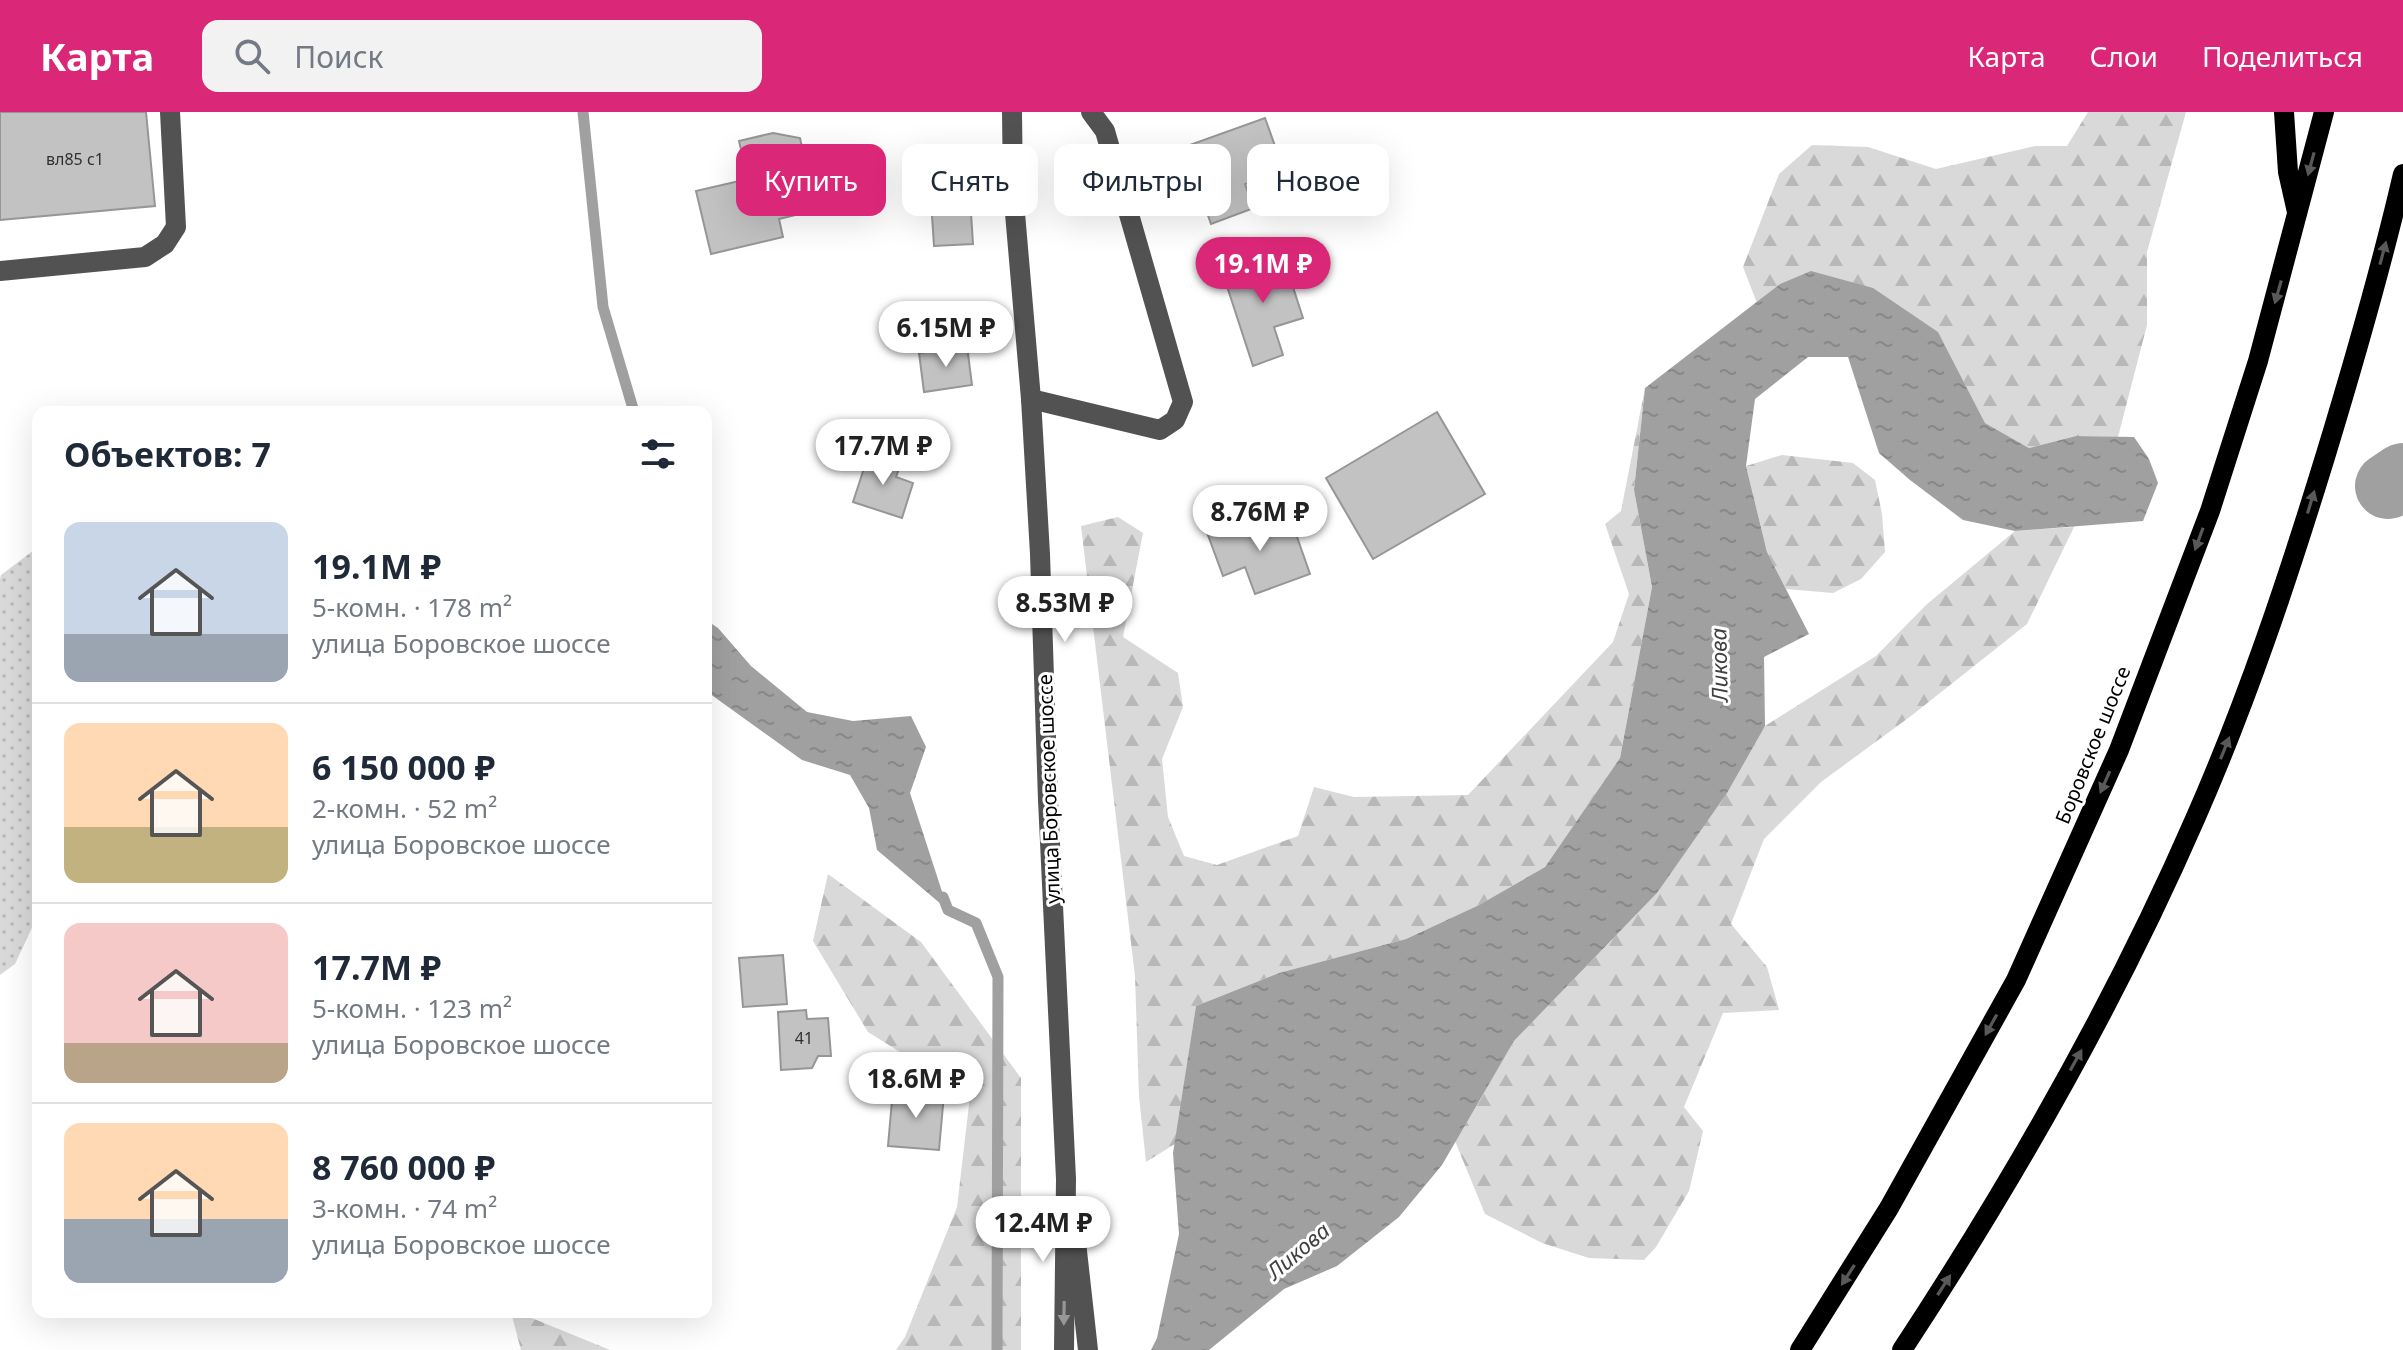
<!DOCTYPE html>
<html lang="ru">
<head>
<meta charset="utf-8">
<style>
	body { margin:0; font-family:"Noto Sans",sans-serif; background:#f2f2f3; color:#1f2937; height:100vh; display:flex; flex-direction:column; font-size:30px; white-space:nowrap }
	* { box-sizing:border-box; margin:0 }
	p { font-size:26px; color:#747a83 }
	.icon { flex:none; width:44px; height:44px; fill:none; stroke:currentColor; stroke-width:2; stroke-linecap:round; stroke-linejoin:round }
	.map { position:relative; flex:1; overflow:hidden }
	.panel { position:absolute; left:32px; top:294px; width:680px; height:912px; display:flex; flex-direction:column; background:#fff; border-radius:16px; box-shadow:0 8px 32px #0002 }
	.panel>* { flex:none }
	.hud { position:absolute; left:736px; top:32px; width:760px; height:72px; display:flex; gap:16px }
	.price { position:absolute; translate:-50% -68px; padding:0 18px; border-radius:28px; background:#fff; color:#222; font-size:26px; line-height:52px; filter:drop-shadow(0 2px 4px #0008) }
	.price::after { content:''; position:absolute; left:50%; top:48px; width:24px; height:18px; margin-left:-12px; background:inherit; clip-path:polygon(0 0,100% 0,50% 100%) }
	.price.current { background:#db2777; color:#fff }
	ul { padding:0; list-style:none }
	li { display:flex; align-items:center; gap:24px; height:200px; padding:0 32px }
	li+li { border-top:2px solid #e0e1e3 }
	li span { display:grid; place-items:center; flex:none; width:224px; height:160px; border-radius:16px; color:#555 }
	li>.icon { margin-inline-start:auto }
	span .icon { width:96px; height:96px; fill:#fffc; stroke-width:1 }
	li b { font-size:34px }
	h2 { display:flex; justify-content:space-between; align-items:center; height:96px; padding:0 32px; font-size:34px }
	.chip { padding:0 28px; border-radius:16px; background:#fff; box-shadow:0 8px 32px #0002; font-size:28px; line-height:72px }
	.chip.current { background:#db2777; color:#fff }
	header { display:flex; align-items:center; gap:48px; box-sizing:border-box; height:112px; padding:0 40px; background:#db2777; color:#fff }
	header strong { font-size:38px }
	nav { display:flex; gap:44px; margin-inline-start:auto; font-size:28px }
	.search { width:560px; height:72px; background:#f2f2f3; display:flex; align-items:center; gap:20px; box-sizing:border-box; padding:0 28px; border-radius:16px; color:#747a83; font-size:30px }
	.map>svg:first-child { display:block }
	.grass { fill:url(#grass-dots) }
	.forest { fill:url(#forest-firs) }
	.water { fill:url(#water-ripples) }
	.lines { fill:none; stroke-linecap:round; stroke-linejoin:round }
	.stream { stroke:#a0a0a0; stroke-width:11 }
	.river { stroke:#a0a0a0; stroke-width:66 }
	.building { fill:#c2c2c2; stroke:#969696; stroke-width:2 }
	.minor { stroke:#525252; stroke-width:20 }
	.major { stroke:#000; stroke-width:20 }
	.oneway { fill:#595959 }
	.oneway2 { fill:#979797 }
	.labels { text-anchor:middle; stroke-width:6; stroke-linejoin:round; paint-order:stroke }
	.number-label { font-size:16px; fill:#303030 }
	.street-label { font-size:20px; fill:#000; stroke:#fff }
	.water-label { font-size:22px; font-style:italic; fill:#414141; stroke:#fff }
</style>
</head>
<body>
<header>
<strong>Карта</strong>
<div class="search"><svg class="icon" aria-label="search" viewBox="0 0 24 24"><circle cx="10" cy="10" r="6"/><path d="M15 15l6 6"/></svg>Поиск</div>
<nav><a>Карта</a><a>Слои</a><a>Поделиться</a></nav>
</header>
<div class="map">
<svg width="2403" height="1238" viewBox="0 0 2403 1238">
	<defs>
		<pattern id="grass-dots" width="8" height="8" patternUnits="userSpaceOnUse" patternTransform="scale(2)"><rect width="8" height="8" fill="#d9d9d9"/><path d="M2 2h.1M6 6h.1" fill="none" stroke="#b8b8b8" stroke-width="1.8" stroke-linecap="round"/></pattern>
		<pattern id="forest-firs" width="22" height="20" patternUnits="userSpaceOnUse" patternTransform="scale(2)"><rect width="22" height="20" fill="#d9d9d9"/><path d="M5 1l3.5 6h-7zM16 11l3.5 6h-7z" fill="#b8b8b8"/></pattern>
		<pattern id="water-ripples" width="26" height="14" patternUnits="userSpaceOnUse" patternTransform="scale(2)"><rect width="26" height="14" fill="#a0a0a0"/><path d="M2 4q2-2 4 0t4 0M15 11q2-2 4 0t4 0" fill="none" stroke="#888"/></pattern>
	</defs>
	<rect width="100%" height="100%" fill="#fff"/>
	<path class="grass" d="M38,435v368l-23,49 -15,11v-396l1,-4z"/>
	<g class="forest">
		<path d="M2088,0h98l-39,140v73l-29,112 -42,-1 -47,12 -44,-25 -44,-85 -161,-54 -23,19 -14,-36 36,-93 33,-29 56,2 68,22 99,-23h32z"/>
		<path d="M1645,276l-11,102 18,97 -32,171 -75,109 -66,38 -73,34 -127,34 -83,33 -21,138 -29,18 -7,-66 -4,-120 -54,-450 37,-9 25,16 -20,104 55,36 5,34 -21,52 6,58 16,39 33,9 81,-29 16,-49 40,10 114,-2 145,-153 16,-48 -24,-70 16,-13z"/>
		<path d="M1782,343l71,8 22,17 7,34 3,38 -24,27 -28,14 -47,-4 -19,-37 -21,-86z"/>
		<path d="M2074,415l-47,97 -116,92 -90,66 -57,57 -33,85 36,43 12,43 -56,3 -39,94 19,24 -14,60 -33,56 -12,13 -55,-2 -47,-15 -57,-29 -30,-73 59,-100 143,-148 108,-167 111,-70 50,-51 89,-74z"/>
		<path d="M828,762l93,68 100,136v272h-125l9,-13 52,-130 13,-111 -102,-64 -55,-91z"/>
		<path d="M511,1200h6l93,38h-89z"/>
	</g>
	<g class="water">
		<path d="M1811,159l62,17 65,44 47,91 44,25 47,-12 58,1 15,22 9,24 -15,38 -128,10 -52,-11 -53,-40 -31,-27 -31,-96h-40l-53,42 -9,67 21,86 42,82 -45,23 1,69 -38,67 -70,100 -143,148 -72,124 -43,52 -62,49 -53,23 -75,61h-58l6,-12 22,-104 -6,-81 23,-147 83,-33 127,-34 73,-34 66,-38 75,-109 32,-171 -18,-97 11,-102 135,-104z"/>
		<path d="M706,508l12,8 33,38 56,46 46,9 58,-5 15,31 -16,46 38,117 -71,-60 -8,-42 -19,-33 -48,-15 -96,-69z"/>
	</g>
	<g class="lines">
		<g class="stream">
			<path d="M583,0l20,195 31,105"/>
			<path d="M943,785l5,13 28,13 22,54 -1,373"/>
		</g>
		<path class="river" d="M2388,374l15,-10"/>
	</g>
	<g class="building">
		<path d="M0,0h146l9,94 -155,14z"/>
		<path d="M1265,6l19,53 -39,13 9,24 -43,16 -27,-77z"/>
		<path d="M773,21l27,5 16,72 -37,9 4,18 -72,17 -15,-63 52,-12 -9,-38z"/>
		<path d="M970,86l3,46 -39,2 -3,-46z"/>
		<path d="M1282,141l21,65 -29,9 9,28 -30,11 -30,-92z"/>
		<path d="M967,234l5,39 -48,7 -5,-39z"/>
		<path d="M1437,300l48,82 -112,65 -47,-81z"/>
		<path d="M869,341l32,10 -5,14 17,6 -11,35 -49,-16z"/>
		<path d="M1233,405l7,19 50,-19 20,57 -55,20 -10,-27 -22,9 -18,-49z"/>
		<path d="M783,843l4,49 -44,3 -4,-49z"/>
		<path d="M806,898l1,9 21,-1 3,38h-13l-6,12 -31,2 -3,-58z"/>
		<path d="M893,977l51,5 -5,56 -51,-4z"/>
	</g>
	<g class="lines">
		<g class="minor">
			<path d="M1012,0l1,78 18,209 9,155 8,246 18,379 -2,171"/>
			<path d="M0,159l145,-14 20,-13 11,-17 -6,-115"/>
			<path d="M1031,287l129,31 15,-10 8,-18 -78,-271 -14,-19"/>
			<path d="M1076,1130l12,108"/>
		</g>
		<g class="major">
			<path d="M2284,0l4,60 9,40"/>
			<path d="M1800,1238l89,-142 127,-228 103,-230 91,-239 48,-150 66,-249"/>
			<path d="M1902,1238c111,-169 212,-345 293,-531 52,-118 93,-241 131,-365 28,-92 55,-185 77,-280"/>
		</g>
	</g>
	<defs><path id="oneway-solid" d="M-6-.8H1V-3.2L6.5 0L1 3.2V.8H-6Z" transform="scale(2)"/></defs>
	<g class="oneway">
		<use href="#oneway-solid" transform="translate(2311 52) rotate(105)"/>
		<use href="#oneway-solid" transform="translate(2383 141) rotate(-75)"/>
		<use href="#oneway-solid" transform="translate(2278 180) rotate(106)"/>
		<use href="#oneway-solid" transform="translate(2311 390) rotate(-73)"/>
		<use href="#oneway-solid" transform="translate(2199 427) rotate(110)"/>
		<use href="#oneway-solid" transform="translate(2225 636) rotate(-68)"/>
		<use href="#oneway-solid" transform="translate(2105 670) rotate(114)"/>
		<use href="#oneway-solid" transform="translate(1991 913) rotate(119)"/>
		<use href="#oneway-solid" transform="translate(2076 948) rotate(-61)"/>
		<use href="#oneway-solid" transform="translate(1848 1163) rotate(123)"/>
		<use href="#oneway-solid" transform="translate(1944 1173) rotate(-57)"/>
	</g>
	<use class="oneway2" href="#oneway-solid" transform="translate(1064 1201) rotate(91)"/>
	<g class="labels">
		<g class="number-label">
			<text x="75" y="53">вл85 с1</text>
			<text x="804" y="932">41</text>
		</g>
		<g class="street-label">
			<text transform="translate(2093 633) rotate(-68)" y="7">Боровское шоссе</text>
			<text transform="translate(1049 677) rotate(-92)" y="7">улица Боровское шоссе</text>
		</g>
		<g class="water-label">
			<text transform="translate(1719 553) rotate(-91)" y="8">Ликова</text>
			<text transform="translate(1298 1139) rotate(-40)" y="8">Ликова</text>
		</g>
	</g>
</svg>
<b class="price current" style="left:1263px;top:193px">19.1M ₽</b>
<b class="price" style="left:946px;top:257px">6.15M ₽</b>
<b class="price" style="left:883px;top:375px">17.7M ₽</b>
<b class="price" style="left:1260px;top:441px">8.76M ₽</b>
<b class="price" style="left:1065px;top:532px">8.53M ₽</b>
<b class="price" style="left:916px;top:1008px">18.6M ₽</b>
<b class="price" style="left:1043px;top:1152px">12.4M ₽</b>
<div class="hud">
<a class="chip current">Купить</a>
<a class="chip">Снять</a>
<a class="chip">Фильтры</a>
<a class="chip">Новое</a>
</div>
<section class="panel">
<h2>Объектов: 7<svg class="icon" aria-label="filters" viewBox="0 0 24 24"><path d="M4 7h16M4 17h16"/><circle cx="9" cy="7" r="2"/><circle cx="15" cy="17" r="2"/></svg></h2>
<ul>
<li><span style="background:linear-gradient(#c9d6e8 70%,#9aa5b1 0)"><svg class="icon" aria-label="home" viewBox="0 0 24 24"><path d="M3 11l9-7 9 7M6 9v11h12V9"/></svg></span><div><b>19.1M ₽</b><p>5-комн. · 178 m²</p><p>улица Боровское шоссе</p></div></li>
<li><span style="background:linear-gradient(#ffd9b3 65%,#c2b280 0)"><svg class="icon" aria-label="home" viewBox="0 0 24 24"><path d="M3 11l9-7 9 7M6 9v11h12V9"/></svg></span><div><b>6 150 000 ₽</b><p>2-комн. · 52 m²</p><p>улица Боровское шоссе</p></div></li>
<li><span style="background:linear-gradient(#f6c9c9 75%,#b9a48a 0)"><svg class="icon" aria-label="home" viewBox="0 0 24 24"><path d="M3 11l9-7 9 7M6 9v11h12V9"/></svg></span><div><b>17.7M ₽</b><p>5-комн. · 123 m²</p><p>улица Боровское шоссе</p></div></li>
<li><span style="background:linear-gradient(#ffd9b3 60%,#9aa5b1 0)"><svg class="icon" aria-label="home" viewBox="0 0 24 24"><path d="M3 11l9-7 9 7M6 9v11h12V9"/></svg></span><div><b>8 760 000 ₽</b><p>3-комн. · 74 m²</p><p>улица Боровское шоссе</p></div></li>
</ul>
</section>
</div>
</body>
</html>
